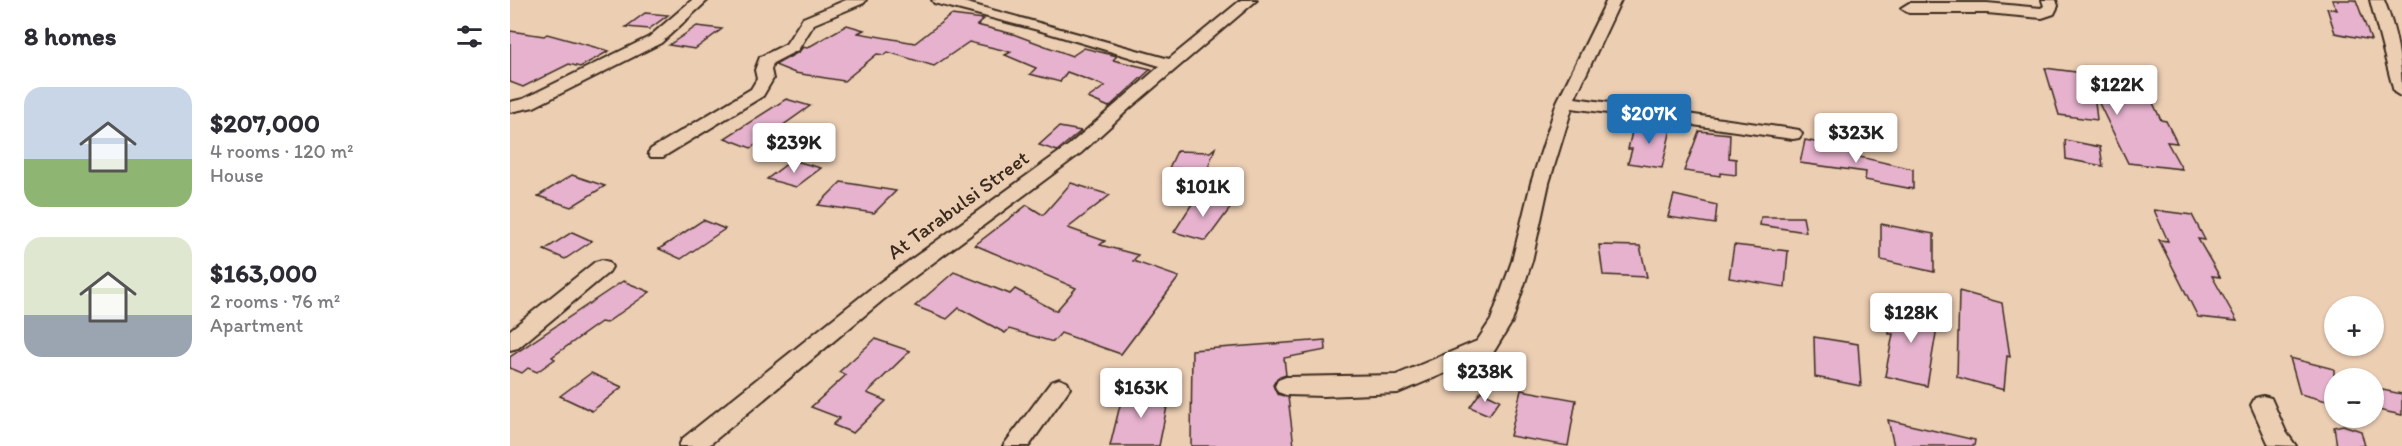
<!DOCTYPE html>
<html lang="en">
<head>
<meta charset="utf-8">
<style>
	body { margin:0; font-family:Itim,sans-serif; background:#f7f7f7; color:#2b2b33; height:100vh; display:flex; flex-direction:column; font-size:22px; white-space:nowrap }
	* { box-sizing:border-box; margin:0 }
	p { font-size:20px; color:#7c7c81 }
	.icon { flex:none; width:33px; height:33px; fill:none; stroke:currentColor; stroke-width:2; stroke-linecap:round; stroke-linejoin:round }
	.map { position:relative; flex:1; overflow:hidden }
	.side { display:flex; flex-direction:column; background:#fff; width:510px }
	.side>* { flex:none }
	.buttons { position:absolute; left:1814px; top:296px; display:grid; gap:12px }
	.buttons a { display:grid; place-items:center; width:60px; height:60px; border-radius:50%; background:#fff; box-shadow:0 2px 4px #0004; font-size:30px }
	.price { position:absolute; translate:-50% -51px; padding:0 14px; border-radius:6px; background:#fff; color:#222; font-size:20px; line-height:39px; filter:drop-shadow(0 2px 3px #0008) }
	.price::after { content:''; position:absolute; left:50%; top:36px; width:18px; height:14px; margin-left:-9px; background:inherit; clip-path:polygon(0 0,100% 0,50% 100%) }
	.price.selected { background:#1f6fb2; color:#fff }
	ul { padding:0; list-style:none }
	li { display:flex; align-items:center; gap:18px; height:150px; padding:0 24px }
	li span { display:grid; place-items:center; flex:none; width:168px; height:120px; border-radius:18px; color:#555 }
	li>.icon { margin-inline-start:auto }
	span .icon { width:72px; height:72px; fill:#fffc; stroke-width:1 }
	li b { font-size:26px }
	h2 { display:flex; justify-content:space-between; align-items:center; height:72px; padding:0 24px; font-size:26px }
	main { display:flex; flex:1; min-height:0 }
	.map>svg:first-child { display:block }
	.building { fill:#e6b2ce; stroke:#3b2a1e; stroke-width:1.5 }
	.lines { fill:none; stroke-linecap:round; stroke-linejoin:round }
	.minor-casing { stroke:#3b2a1e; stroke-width:4 }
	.minor { fill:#ecceb3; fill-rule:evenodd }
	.labels { text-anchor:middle; stroke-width:6; stroke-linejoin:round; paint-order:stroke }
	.street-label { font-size:21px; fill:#3b2a1e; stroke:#ecceb3 }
</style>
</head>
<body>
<main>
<section class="side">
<h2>8 homes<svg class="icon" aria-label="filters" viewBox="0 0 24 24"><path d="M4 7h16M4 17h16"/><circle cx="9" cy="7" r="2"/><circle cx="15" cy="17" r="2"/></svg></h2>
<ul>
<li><span style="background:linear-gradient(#c9d6e8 60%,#8fb573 0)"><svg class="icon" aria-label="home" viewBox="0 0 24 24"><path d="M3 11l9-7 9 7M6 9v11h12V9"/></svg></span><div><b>$207,000</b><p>4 rooms · 120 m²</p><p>House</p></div></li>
<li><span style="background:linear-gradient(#dfe7d0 65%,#9aa5b1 0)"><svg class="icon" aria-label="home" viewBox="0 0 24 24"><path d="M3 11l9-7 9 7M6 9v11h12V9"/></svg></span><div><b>$163,000</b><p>2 rooms · 76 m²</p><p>Apartment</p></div></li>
</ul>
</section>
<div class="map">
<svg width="1892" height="446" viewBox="0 0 1892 446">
	<rect width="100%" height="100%" fill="#ecceb3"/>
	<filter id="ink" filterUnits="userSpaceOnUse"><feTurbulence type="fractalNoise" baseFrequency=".0167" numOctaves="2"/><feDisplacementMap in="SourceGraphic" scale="12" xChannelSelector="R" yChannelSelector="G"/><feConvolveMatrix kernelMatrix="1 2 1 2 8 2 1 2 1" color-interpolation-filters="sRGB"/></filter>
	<g filter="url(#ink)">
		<g class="building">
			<path d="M1822,0h24l15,40 -36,-7 -8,-25 10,2z"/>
			<path d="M135,13l23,2 -19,14 -23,-2z"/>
			<path d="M441,15l33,4 -7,6 36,9 59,22 12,-8 33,8 -4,4 38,9 -42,38 -21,-9 17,-12 -38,-14 -7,10 -30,-8 6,-6 -31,-13 6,-3 -42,-10 -35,24 -46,-14 -4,3 -7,-1 -33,27 -49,-8 -20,-8 24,-13 4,-5 4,1 40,-23 17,5 -6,3 57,10z"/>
			<path d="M187,26l25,3 -27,20 -26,-4z"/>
			<path d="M0,31l34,5 3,-2 62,17 -29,16 -11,-3 -46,23 -13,-5z"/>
			<path d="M1535,68l46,6 2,9 54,7 14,30 5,1 11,22 -10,-1 15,27 -54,-6 -34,-70 3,27 -38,-5z"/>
			<path d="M276,99l24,7 -59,42 -26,-10z"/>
			<path d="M1124,123l37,6 -9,39 -34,-5 4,-14h-4z"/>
			<path d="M549,127l22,4 -24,20 -18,-6z"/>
			<path d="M1189,131l31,3 -1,24 7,1v16l-16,-2v3l-36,-5z"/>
			<path d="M1295,140l50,10v6l58,13v20l-48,-9 1,-8 -66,-9z"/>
			<path d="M1555,140l35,7 3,19 -37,-7z"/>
			<path d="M705,148l-9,26 8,1 -12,12 -26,-8 13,-10 -20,-1 8,-17 33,1z"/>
			<path d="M282,160l29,8 -25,19 -29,-8z"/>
			<path d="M62,175l33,11 -34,21 -33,-11z"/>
			<path d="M331,182l55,9 -22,22 -56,-8z"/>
			<path d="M561,183l39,12 -42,33 37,13 -5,4 38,10 -5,6 46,16 -58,77 -60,-21 -8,9 -44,-13 -4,4 -46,-25 -12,11 -32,-13 39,-34 56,22 5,-5 41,22 20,-23 -101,-43 52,-40 16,10z"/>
			<path d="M1164,195l43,10 -2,19 -47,-7z"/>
			<path d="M687,196l37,7 -28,38 -32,-9z"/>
			<path d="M1644,210l38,5 13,25 -7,-1 22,38 -8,-1 25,45 -39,-4 -39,-77 9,1z"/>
			<path d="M1251,217h42l3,15 -46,-7z"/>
			<path d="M193,220l22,9 -44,30 -22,-10z"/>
			<path d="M1371,224l53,10v38l-53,-12z"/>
			<path d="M62,232l20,9 -27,18 -21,-9z"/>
			<path d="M1089,245l41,1 7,31 -44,-2z"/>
			<path d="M1224,245l54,6 -3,36 -56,-9z"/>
			<path d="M113,281l27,11 -44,31 -5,-1 -49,35 3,2 -18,13 -9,-4 -6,5 -12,-5v-11z"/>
			<path d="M1449,291l43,12 8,54 -3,-1 -3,34 -47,-13z"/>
			<path d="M1376,303l53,13 -12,70 -42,-10 8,-42h-4z"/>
			<path d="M1304,337l44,7 3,42 -46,-9z"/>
			<path d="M365,339l35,12 -43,42 19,8 -33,32 -20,-8 7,-7 -29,-11 35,-32 -7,-3z"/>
			<path d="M815,340l1,10 -42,8 2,17 -9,3 -4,7 4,9 11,3 6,49h-103l1,-96z"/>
			<path d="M1780,358l44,11v34l-34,-9z"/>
			<path d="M81,373l31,14 -30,24 -32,-15z"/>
			<path d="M1863,388l29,6v21l-29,-6z"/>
			<path d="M1011,390l55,10 -8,46 -58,-10z"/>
			<path d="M971,391l19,9 -11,15 -19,-8z"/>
			<path d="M660,392l-11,54h-49l13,-53z"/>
			<path d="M1378,420l87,20 -1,6h-80z"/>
			<path d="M1833,425l18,6 4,15h-28l-3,-19z"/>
		</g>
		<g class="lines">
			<g class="minor-casing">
				<g id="minor">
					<path d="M182,0h16l-47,43 -127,64 -24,5v-10l13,-3 126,-62z"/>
					<path d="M336,0h20l-2,3 -50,21 -16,26 -25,13 -2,7 2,9 -10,17 -100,61h-12l-3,-4 3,-4 100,-60 6,-10 -2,-9 5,-13 26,-13 17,-26z"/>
					<path d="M422,0h24l213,59 72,-59h16l-127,108 -49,45 -198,147 -175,146h-29l3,-7 187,-149 200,-145 91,-79 -122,-36 -104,-27z"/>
					<path d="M1097,0h14l-46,98 218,31 6,1 3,4 -3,4 -6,1 -221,-31 -23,75 -17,78 -20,61 -19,31 -95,40 -74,3 -38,-1 -8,-3 -3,-6 3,-6 8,-3 110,-2 81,-34 14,-21 21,-59 19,-78 26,-81z"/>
					<path d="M1532,0h14l2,6 -4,8 -12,4 -55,-5h-78l-8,-5 8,-5h78l54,5 3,-2z"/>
					<path d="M1860,0h14c13,32 18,63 18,97l-8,-5z"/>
					<path d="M92,260l7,2 3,5 -3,5 -91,76 -8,2v-20l85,-68z"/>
					<path d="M549,379l8,3 3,6 -41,58h-26l48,-64z"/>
					<path d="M1753,396l8,2 15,34 10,14 -27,-1 -18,-40 4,-7z"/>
				</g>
			</g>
			<use href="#minor" class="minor"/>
		</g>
	</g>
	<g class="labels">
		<g class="street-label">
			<text transform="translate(448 205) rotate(-36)" y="7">At Tarabulsi Street</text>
		</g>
	</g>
</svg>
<div class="buttons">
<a>+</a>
<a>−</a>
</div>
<b class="price" style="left:1607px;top:116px">$122K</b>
<b class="price selected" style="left:1139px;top:145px">$207K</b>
<b class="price" style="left:1346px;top:164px">$323K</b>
<b class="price" style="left:284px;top:174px">$239K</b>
<b class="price" style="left:693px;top:218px">$101K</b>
<b class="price" style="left:1401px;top:344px">$128K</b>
<b class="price" style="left:975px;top:403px">$238K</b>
<b class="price" style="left:631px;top:419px">$163K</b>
</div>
</main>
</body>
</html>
